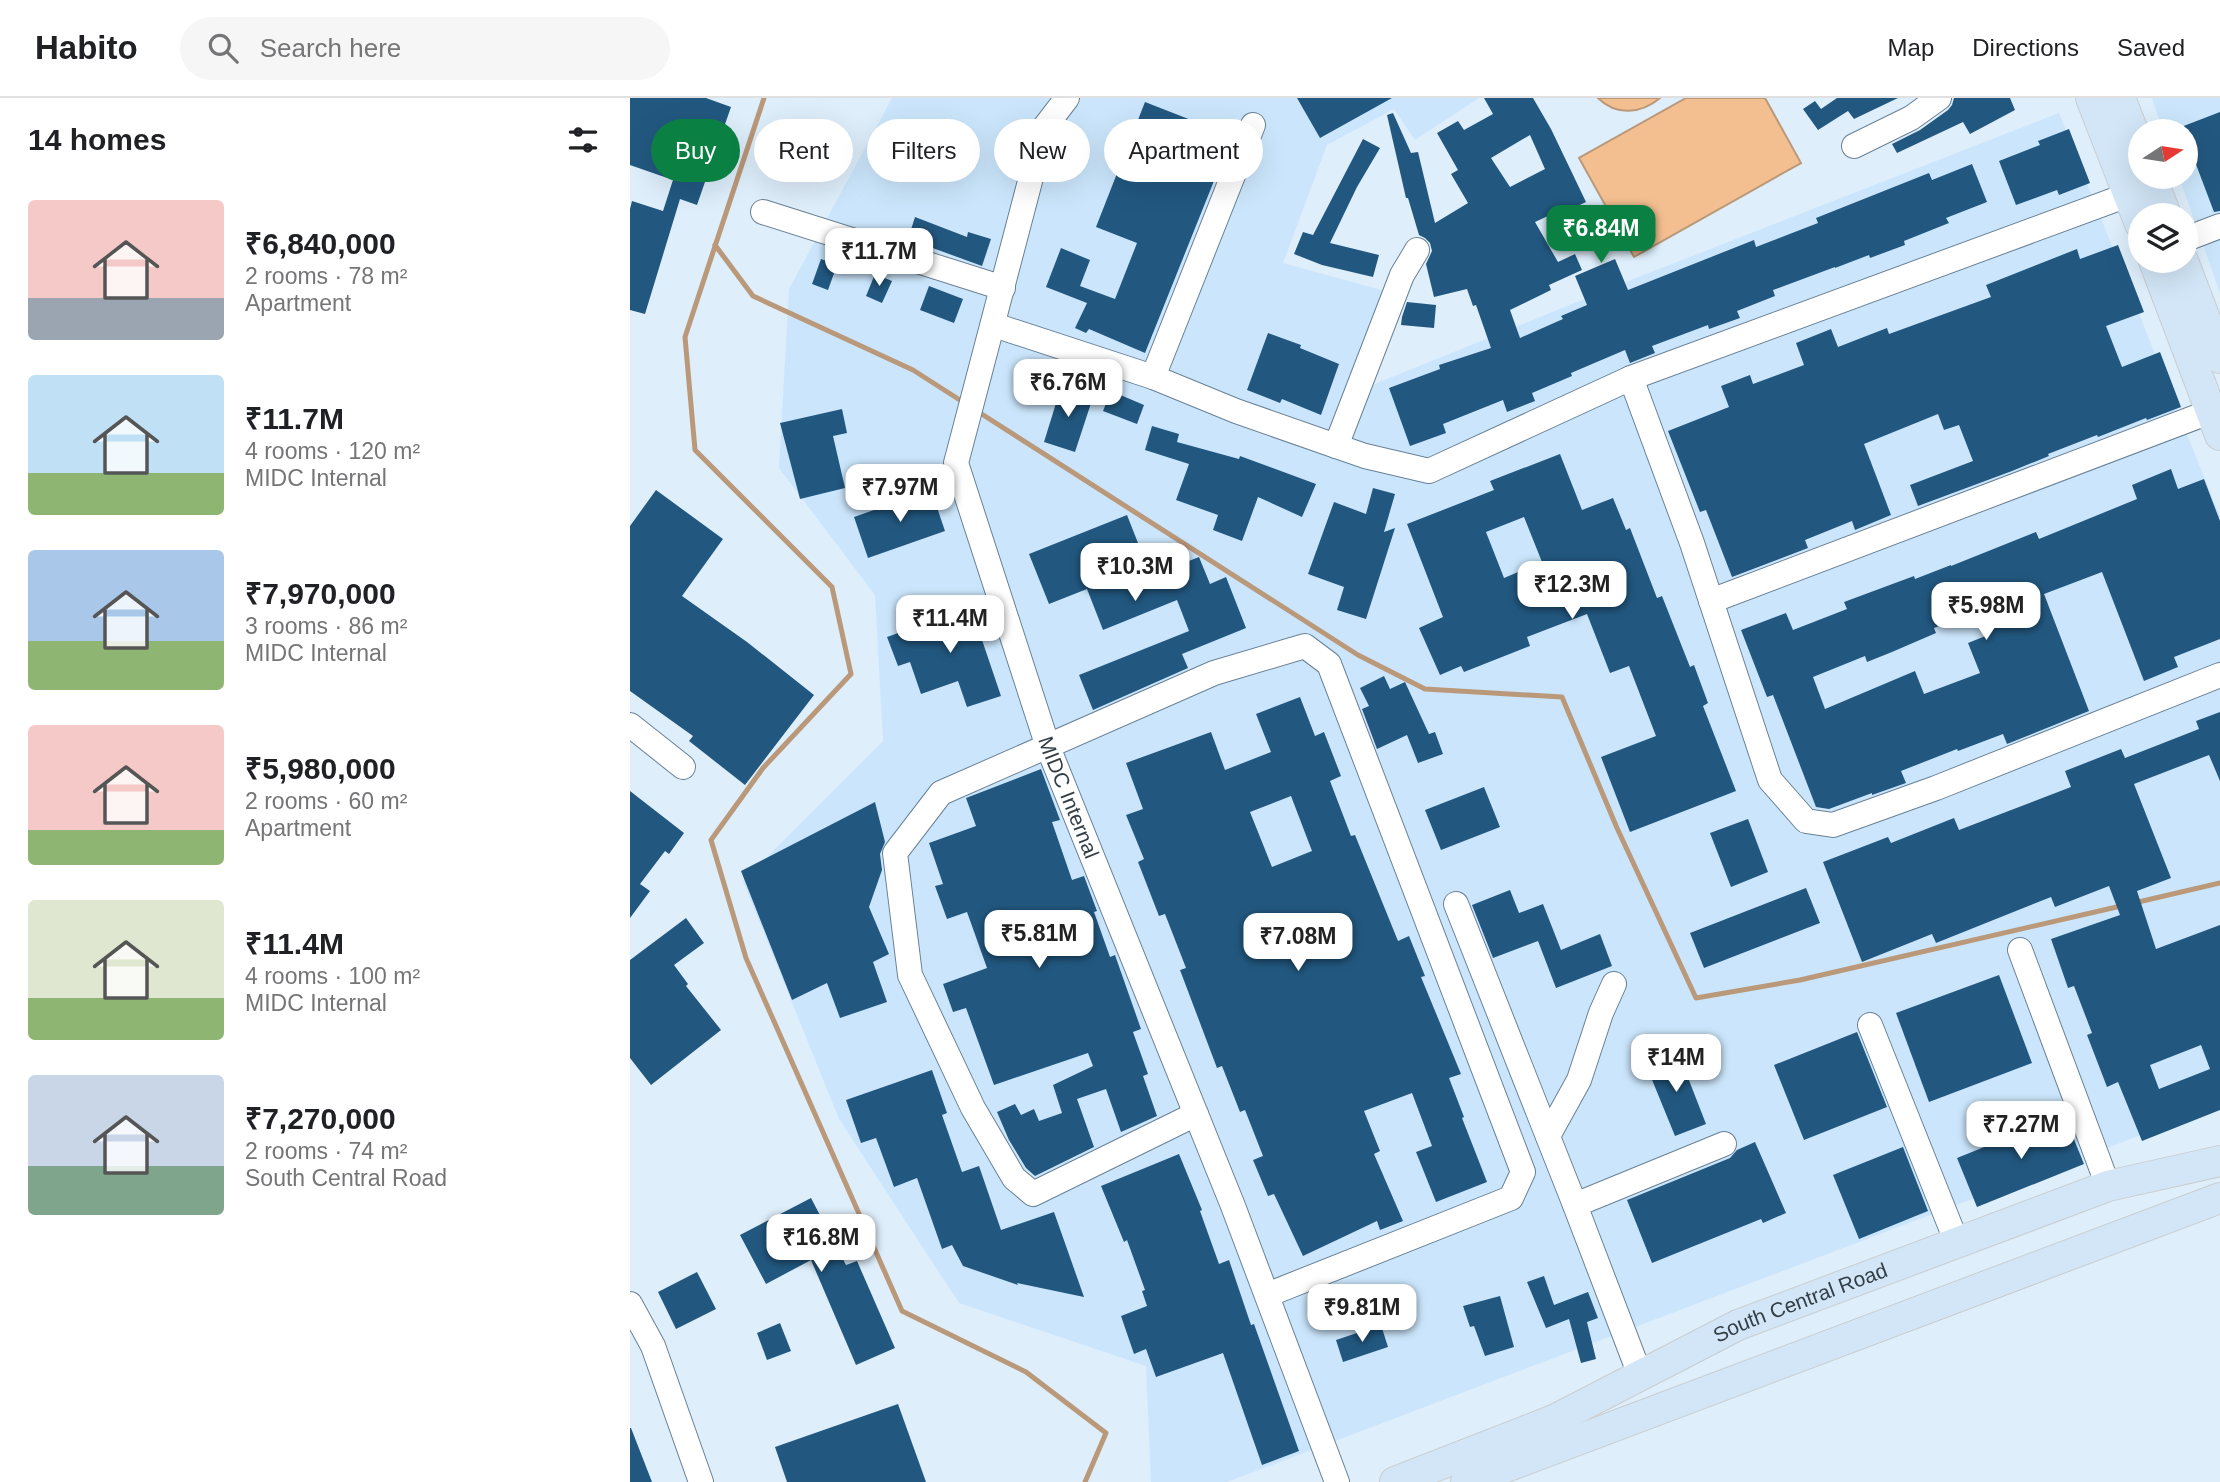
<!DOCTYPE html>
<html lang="en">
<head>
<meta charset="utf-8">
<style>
	body { margin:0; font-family:Arial,sans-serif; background:#f6f6f6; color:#202124; height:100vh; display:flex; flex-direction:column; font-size:26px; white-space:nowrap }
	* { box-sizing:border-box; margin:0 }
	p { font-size:23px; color:#757577 }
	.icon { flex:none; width:38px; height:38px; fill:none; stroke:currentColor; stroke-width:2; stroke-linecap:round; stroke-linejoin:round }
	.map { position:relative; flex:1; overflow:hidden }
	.sheet { display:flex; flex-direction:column; background:#fff; width:630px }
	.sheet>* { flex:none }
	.hud { position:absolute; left:21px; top:21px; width:665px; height:63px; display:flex; gap:14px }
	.needle { width:46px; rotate:78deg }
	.fabs { position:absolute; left:1498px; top:21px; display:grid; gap:14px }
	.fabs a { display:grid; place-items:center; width:70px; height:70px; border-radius:50%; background:#fff; box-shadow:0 7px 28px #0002; font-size:35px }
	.price { position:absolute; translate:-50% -60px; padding:0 16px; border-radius:14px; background:#fff; color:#222; font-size:23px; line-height:46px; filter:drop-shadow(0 2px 4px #0008) }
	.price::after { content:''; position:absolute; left:50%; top:42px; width:21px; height:16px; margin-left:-10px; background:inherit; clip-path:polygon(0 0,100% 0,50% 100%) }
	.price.selected { background:#0b8043; color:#fff }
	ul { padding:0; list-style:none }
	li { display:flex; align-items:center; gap:21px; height:175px; padding:0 28px }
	li span { display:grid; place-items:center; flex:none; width:196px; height:140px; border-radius:7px; color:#555 }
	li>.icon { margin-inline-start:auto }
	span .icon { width:84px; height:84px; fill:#fffc; stroke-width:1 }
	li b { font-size:30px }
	h2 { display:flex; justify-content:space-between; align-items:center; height:84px; padding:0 28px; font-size:30px }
	.chip { padding:0 24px; border-radius:32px; background:#fff; box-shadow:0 7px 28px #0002; font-size:24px; line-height:63px }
	.chip.selected { background:#0b8043; color:#fff }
	header { display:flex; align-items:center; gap:42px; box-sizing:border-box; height:98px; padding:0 35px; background:#fff; border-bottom:2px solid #e0e0e0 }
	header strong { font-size:33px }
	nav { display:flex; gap:38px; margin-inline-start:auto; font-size:24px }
	.search { width:490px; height:63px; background:#f6f6f6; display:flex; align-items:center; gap:18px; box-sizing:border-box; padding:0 24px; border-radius:38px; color:#757577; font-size:26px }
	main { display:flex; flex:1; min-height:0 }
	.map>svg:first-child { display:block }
	.built { fill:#cbe6fc }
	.water { fill:#f4bf90; stroke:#ba987a; stroke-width:2 }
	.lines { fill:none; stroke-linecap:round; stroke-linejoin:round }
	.stream { stroke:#ba987a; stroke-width:5 }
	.building { fill:#225880; fill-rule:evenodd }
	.minor-casing { stroke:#698196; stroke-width:26 }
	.major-casing { stroke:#cacdcf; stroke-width:32 }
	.minor { stroke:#fff; stroke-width:24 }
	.major { stroke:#d2e6f7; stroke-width:30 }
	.labels { text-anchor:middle; stroke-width:7; stroke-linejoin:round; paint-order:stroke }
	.street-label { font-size:21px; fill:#333e47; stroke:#fff }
</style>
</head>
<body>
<header>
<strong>Habito</strong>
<div class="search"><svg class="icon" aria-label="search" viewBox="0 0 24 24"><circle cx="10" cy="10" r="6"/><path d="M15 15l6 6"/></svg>Search here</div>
<nav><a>Map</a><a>Directions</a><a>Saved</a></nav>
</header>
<main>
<section class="sheet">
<h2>14 homes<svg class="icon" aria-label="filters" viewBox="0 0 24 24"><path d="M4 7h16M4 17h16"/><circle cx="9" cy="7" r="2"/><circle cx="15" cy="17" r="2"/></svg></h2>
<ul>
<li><span style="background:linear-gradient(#f6c9c9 70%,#9aa5b1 0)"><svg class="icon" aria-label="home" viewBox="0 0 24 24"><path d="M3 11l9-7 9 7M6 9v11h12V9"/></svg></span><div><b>₹6,840,000</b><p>2 rooms · 78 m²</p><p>Apartment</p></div></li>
<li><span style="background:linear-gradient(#bfe0f5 70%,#8fb573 0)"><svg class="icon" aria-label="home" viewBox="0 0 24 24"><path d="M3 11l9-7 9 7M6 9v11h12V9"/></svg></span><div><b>₹11.7M</b><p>4 rooms · 120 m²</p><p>MIDC Internal</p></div></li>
<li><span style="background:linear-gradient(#a9c7e8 65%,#8fb573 0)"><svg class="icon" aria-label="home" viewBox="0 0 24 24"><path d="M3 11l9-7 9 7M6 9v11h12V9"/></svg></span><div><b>₹7,970,000</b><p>3 rooms · 86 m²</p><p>MIDC Internal</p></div></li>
<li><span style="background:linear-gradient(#f6c9c9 75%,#8fb573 0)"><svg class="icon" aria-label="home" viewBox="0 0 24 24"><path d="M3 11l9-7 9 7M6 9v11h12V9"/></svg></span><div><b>₹5,980,000</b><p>2 rooms · 60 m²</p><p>Apartment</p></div></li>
<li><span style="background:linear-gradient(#dfe7d0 70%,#8fb573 0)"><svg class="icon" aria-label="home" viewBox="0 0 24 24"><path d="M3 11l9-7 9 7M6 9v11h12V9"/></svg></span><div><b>₹11.4M</b><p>4 rooms · 100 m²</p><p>MIDC Internal</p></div></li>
<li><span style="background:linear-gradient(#c9d6e8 65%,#7fa58c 0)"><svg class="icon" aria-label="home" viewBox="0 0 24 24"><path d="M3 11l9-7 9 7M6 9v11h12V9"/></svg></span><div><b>₹7,270,000</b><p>2 rooms · 74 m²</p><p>South Central Road</p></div></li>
</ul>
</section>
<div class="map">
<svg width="1590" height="1384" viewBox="0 0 1590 1384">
	<rect width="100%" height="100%" fill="#deeefb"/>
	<g class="built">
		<path d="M262,0h587l-64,42 -21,-31 -67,36 -44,118 102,28 -30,101 281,-114 423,-165 161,404v588l-993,377h-76l-5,-116 -187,-63 -120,-184 -96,-238 140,-140 -8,-146 -96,-127 10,-179z"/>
		<path d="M1522,0h68v195l-41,-116h7v-46h-23z"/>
	</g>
	<g class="water">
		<path d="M968,0h62c-19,16 -44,18 -62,0z"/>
		<path d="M1056,0h79l36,65 -167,94 -55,-99z"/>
	</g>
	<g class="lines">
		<g class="stream">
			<path d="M134,0l-79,239 10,113 137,137 19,87 -88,94 -52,72 35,118 156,353 124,61 80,61 -21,49"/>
			<path d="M85,147l38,51 160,74 50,32"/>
			<path d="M347,313l381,244 67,34 137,8 55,131 79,170 104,-18 321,-74"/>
			<path d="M1504,805l86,-20"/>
		</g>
	</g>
	<g class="building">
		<path d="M0,0h76l25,9 -34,98 -17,-6 -35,115 -15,-4v-101l2,-8 31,10 10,-31 -43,-15z"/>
		<path d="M667,0h95l-72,40z"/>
		<path d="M854,0h49l18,31 35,73 -21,10 -2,-3 -28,13 23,40 17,-8 7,16 -33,15 2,5 -41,20 10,28 43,-19 -2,-3 26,-11 -12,-29 40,-17 13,31 126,-50 2,7 62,-24 -2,-5 113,-45 3,7 40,-16 15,38 -41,16 3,5 -45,18 1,4 -35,13 -1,-3 -34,13v-1l-62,23 2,6 -38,15 3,7 -31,11 -1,-4 -56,21 3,7 -25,10 -5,-13 -54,23 1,3 -40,17 3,8 -28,11 -4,-12 -60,24 3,9 -36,13 -21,-58 51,-19 -1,-4 52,-17 -15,-43 -3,1 -6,-17 -33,8 -8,-33 6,-13 -2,-8 -5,-5 -6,-3 -11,-37h-2l-19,-83 6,-2 18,40 7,-1 17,71 33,-20 -17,-29 7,-4 -21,-37 21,-12 6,9 29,-16zM900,37l15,34 -35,18 -19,-29z"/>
		<path d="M1207,0h61l-44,21 -6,-8 -30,19 -15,-21 12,-8 6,8z"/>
		<path d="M1324,0h56l5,12 -45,24 -7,-12 -66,31 -5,-9 28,-14 28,-20 4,-5z"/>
		<path d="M515,4l87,34 -87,217 -56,-24 -3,4 -11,-5 12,-25 -41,-16 15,-39 29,12 -10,26 35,13 22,-56 -41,-16z"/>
		<path d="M1590,14v99l-6,1 -28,-74v-7h-3l-2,-4z"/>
		<path d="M1439,31l21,54 -31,12 -2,-5 -41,15 -17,-44 41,-16 -2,-4z"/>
		<path d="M733,41l17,9 -23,39 -27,56 49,12 -6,22 -51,-12 -28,-11 9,-22 10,3z"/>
		<path d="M285,119l52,20 1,-5 23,7 -9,27 -74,-27z"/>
		<path d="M1488,147l26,67 -38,14 16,41 38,-15 21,55 -34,13 -1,-2 -48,19 -1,-2 -49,19 1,2 -37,15 -94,35 -8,-21 63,-24 -14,-36 -15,5 -6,-16 -74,30 27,71 -36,15 -3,-9 -47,19 3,8 -76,29 -26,-67 -6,2 -32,-81 61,-24 -8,-21 29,-11 3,9 51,-19 -8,-22 35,-14 7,18 49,-19 2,6 102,-37 -5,-12 91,-36 3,10z"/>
		<path d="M191,161l16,6 -9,25 -16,-6z"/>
		<path d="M245,176l17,7 -10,22 -16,-7z"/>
		<path d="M299,188l34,13 -9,24 -34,-13z"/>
		<path d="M777,204l29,3 -2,23 -33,-3 1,-8z"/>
		<path d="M638,235l33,12 -1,3 39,16 -18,51 -39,-16 -2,4 -33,-13z"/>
		<path d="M431,289l32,10 -18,55 -31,-10z"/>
		<path d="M481,293l33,14 -7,19 -34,-13z"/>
		<path d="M212,311l5,24 -14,3 12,52 -45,11 -20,-76z"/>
		<path d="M522,328l27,8 -2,8 62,17 1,-3 76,28 -14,33 -44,-20 -16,44 -29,-11 5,-15 -42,-15 13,-36 -44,-14z"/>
		<path d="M930,356l22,56 31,-12 13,32 4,-2 27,70 5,-2 28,71 4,-2 14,38 -5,3 33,85 -106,41 -29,-75 55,-21 -27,-70 -19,7 -23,-59 -60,23 3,9 -66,26 -3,-6 -21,9 -21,-47 24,-11 -36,-93 87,-34 -4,-9zM894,419l18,45 -38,16 -18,-46z"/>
		<path d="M1541,371l7,20 26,-10 16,42v118l-46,18 4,10 -34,14 -42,-109 -58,22 45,117 -82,33 -4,-10 -45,17 -1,-2 -56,22 5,12 -34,12v-2l-43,16 -13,-2 -43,-112 -6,2 -26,-67 45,-17 7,17 54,-21 -3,-7 70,-26 1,3 36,-14v1l85,-34 3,7 98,-40 -5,-14zM1349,512l9,25 -20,8 12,30 -56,21 -9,-23 -90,38 -12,-32 52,-21 2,6 25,-10 44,-19 -2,-5z"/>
		<path d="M743,390l22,6 -11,38 11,-4 -29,91 -29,-9 7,-23 -36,-13 26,-72 32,12z"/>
		<path d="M26,392l67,49 -41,57 65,46 67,53 -69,90 -56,-44 4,-5 -63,-45v-165z"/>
		<path d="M301,392l14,41 -77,27 -14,-41z"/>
		<path d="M497,417l24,61 48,-19 11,27 16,-7 20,51 -64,26 6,14 -95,42 -14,-35 110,-44 -12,-31 -74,30 -16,-41 -38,15 -20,-50z"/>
		<path d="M350,506l11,33 -9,3 19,56 -34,11 -9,-26 -37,13 -11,-32 -12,4 -11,-29z"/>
		<path d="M754,578l6,13 15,-7 24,52 6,-2 8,22 -25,9 -11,-28 -30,14 -15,-40 7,-3 -9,-18z"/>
		<path d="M670,599l15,39 9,-4 17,44 -11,5 21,55 4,-1 43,106 11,-5 16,40 -4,1 40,97 -12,4 15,39 -2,1 25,64 -51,20 -20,-50 16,-6 -20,-53 -48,18 16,40 -6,3 29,67 -23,9 -3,-9 -74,35 -29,-62 -6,2 -15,-36 10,-4 -18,-46 -5,2 -18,-46 -5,2 -37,-98 6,-2 -21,-54 -6,2 -21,-54 6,-3 -18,-44 17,-6 -17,-46 85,-31 14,38 46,-18 -15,-38zM661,698l21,55 -40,16 -22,-55z"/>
		<path d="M1590,614v69l-11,-26 -75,29 37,94 -34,13 19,58 64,-24v185l-78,31 -24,-59 -11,5 -20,-52 5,-2 -18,-47 -6,2 -17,-49 69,-24 -11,-29 -54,21 -4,-10 -115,46 -4,-9 -70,28 -39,-100 65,-25 3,6 63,-25 5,12 112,-43 -6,-16 56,-22 4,9 74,-29 -3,-8zM1571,947l9,24 -51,20 -9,-24z"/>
		<path d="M411,671l19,51 -8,2 20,58 12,-4 13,35 -3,1 16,45 5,-2 26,74 -8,3 15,42 -5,2 14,40 -36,16 -15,-43 -29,10 17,48 -59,29 -9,-8 -17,-28 -12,-28 18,-8 6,11 13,-6 5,12 23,-8 -9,-28 40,-19 -5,-13 -94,32 -28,-77 -13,4 -10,-28 44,-16 -20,-56 -20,7 -12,-33 8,-2 -14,-41 47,-17 -10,-28z"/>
		<path d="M854,689l16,40 -59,23 -16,-40z"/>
		<path d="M0,693l54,42 -15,21 -4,-3 -25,33 10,7 -20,27z"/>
		<path d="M245,704l10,40 -5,12 2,16 -13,37 20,47 -16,8 14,40 -47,16 -13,-35 -35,17 -51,-129z"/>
		<path d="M1118,721l20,53 -37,15 -21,-54z"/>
		<path d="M1176,790l14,35 -116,45 -14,-35z"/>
		<path d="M880,792l9,23 24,-9 18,46 39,-16 12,32 -56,22 -18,-47 -45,17 -21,-53z"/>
		<path d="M56,820l18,25 -30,22 14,19 -2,2 35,44 -70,55 -21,-27v-98z"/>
		<path d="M1369,877l33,88 -103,39 -33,-89z"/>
		<path d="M1227,934l30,75 -83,33 -30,-75z"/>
		<path d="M1048,954l28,72 -31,12 -29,-71z"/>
		<path d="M302,972l15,43 -5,2 20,57 17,-6 22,64 53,-18 30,85 -67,-14 1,2 -55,-19 -11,-21 -10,4 -25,-71 -23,9 -18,-49 -15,5 -15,-43z"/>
		<path d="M1434,1017l20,49 -107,43 -20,-49z"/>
		<path d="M1125,1044l31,71 -23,10 -2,-4 -109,44 -25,-63 103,-42 7,-8z"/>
		<path d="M1273,1049l25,64 -69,28 -26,-64z"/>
		<path d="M549,1056l23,56 -2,1 19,53 10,-4 22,65 3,-1 45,127 -37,14 -39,-112 -67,24 -10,-28 -12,5 -13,-38 26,-10 -5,-15 3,-1 -18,-50 -3,2 -23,-56z"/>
		<path d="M181,1100l35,67 11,-4 38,87 -39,17 -45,-105 -45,24 -26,-49z"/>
		<path d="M67,1174l19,37 -40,20 -18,-37z"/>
		<path d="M914,1178l10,29 34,-13 10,26 -11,4 9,37 -15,4 -12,-44 -23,9 -19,-46z"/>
		<path d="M870,1198l14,51 -29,9 -11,-30 -4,1 -7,-21z"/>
		<path d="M150,1225l11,28 -24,9 -10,-27z"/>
		<path d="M751,1227l7,22 -45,15 -7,-22z"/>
		<path d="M268,1306l28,78h-139l-12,-35z"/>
		<path d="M0,1330h1l21,54h-22z"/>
	</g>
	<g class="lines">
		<g class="minor-casing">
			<g id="minor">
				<path id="s1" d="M437,0l-23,30 -88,335 92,284 185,459 104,276"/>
				<path d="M1224,48l57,-28 28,-20"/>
				<path d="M133,114l240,76"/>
				<path d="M1556,141l34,-13"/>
				<path d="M364,227l159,52 83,34 100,35 29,10 64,15 202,-93 513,-189"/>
				<path d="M523,279l100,-252"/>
				<path d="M1001,280l61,165 78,237 36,41 27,4 103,-37 284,-113"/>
				<path d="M706,348l66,-171 15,-25"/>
				<path d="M1081,503l509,-193"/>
				<path d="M0,627l53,42"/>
				<path d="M826,806l119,301 65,170"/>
				<path d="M1390,852l88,236"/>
				<path d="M1240,927l87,218"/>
				<path d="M566,1016l-163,80 -19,-16 -41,-70 -63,-133 -15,-122 46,-60 273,-120 91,-27 24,18 194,508 -12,26 -244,97"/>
				<path d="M918,1038l31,-56 22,-67 13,-29"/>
				<path d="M945,1107l149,-61"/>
				<path d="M0,1206l23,42 48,136"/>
			</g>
		</g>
		<g class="major-casing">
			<g id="major">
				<path d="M1461,0l49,126"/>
				<path d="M1490,0l20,51"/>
				<path d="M1521,79l15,38"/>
				<path d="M1524,163l66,174"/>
				<path d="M1553,163l37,97"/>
				<path id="s2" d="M765,1384l159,-62 184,-95 370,-139 112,-25"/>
				<path d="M836,1384l754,-284"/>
			</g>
		</g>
		<use href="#minor" class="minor"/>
		<use href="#major" class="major"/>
	</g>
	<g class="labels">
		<g class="street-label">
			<text dy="7" stroke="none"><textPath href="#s1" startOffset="737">MIDC Internal</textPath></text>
			<text dy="7" stroke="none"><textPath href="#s2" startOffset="444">South Central Road</textPath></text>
		</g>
	</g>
</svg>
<div class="fabs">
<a><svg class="needle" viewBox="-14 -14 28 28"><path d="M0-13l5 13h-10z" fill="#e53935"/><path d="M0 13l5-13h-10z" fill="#757577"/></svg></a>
<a><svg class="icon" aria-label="layers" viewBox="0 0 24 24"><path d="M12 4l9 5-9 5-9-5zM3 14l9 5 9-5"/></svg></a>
</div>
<b class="price selected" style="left:971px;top:167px">₹6.84M</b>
<b class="price" style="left:249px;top:190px">₹11.7M</b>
<b class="price" style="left:438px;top:321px">₹6.76M</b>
<b class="price" style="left:270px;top:426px">₹7.97M</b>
<b class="price" style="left:505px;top:505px">₹10.3M</b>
<b class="price" style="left:942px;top:523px">₹12.3M</b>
<b class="price" style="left:1356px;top:544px">₹5.98M</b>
<b class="price" style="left:320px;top:557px">₹11.4M</b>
<b class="price" style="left:409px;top:872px">₹5.81M</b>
<b class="price" style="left:668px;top:875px">₹7.08M</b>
<b class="price" style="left:1046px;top:996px">₹14M</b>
<b class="price" style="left:1391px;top:1063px">₹7.27M</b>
<b class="price" style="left:191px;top:1176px">₹16.8M</b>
<b class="price" style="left:732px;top:1246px">₹9.81M</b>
<div class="hud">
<a class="chip selected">Buy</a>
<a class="chip">Rent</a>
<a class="chip">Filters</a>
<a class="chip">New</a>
<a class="chip">Apartment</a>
</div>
</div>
</main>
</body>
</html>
